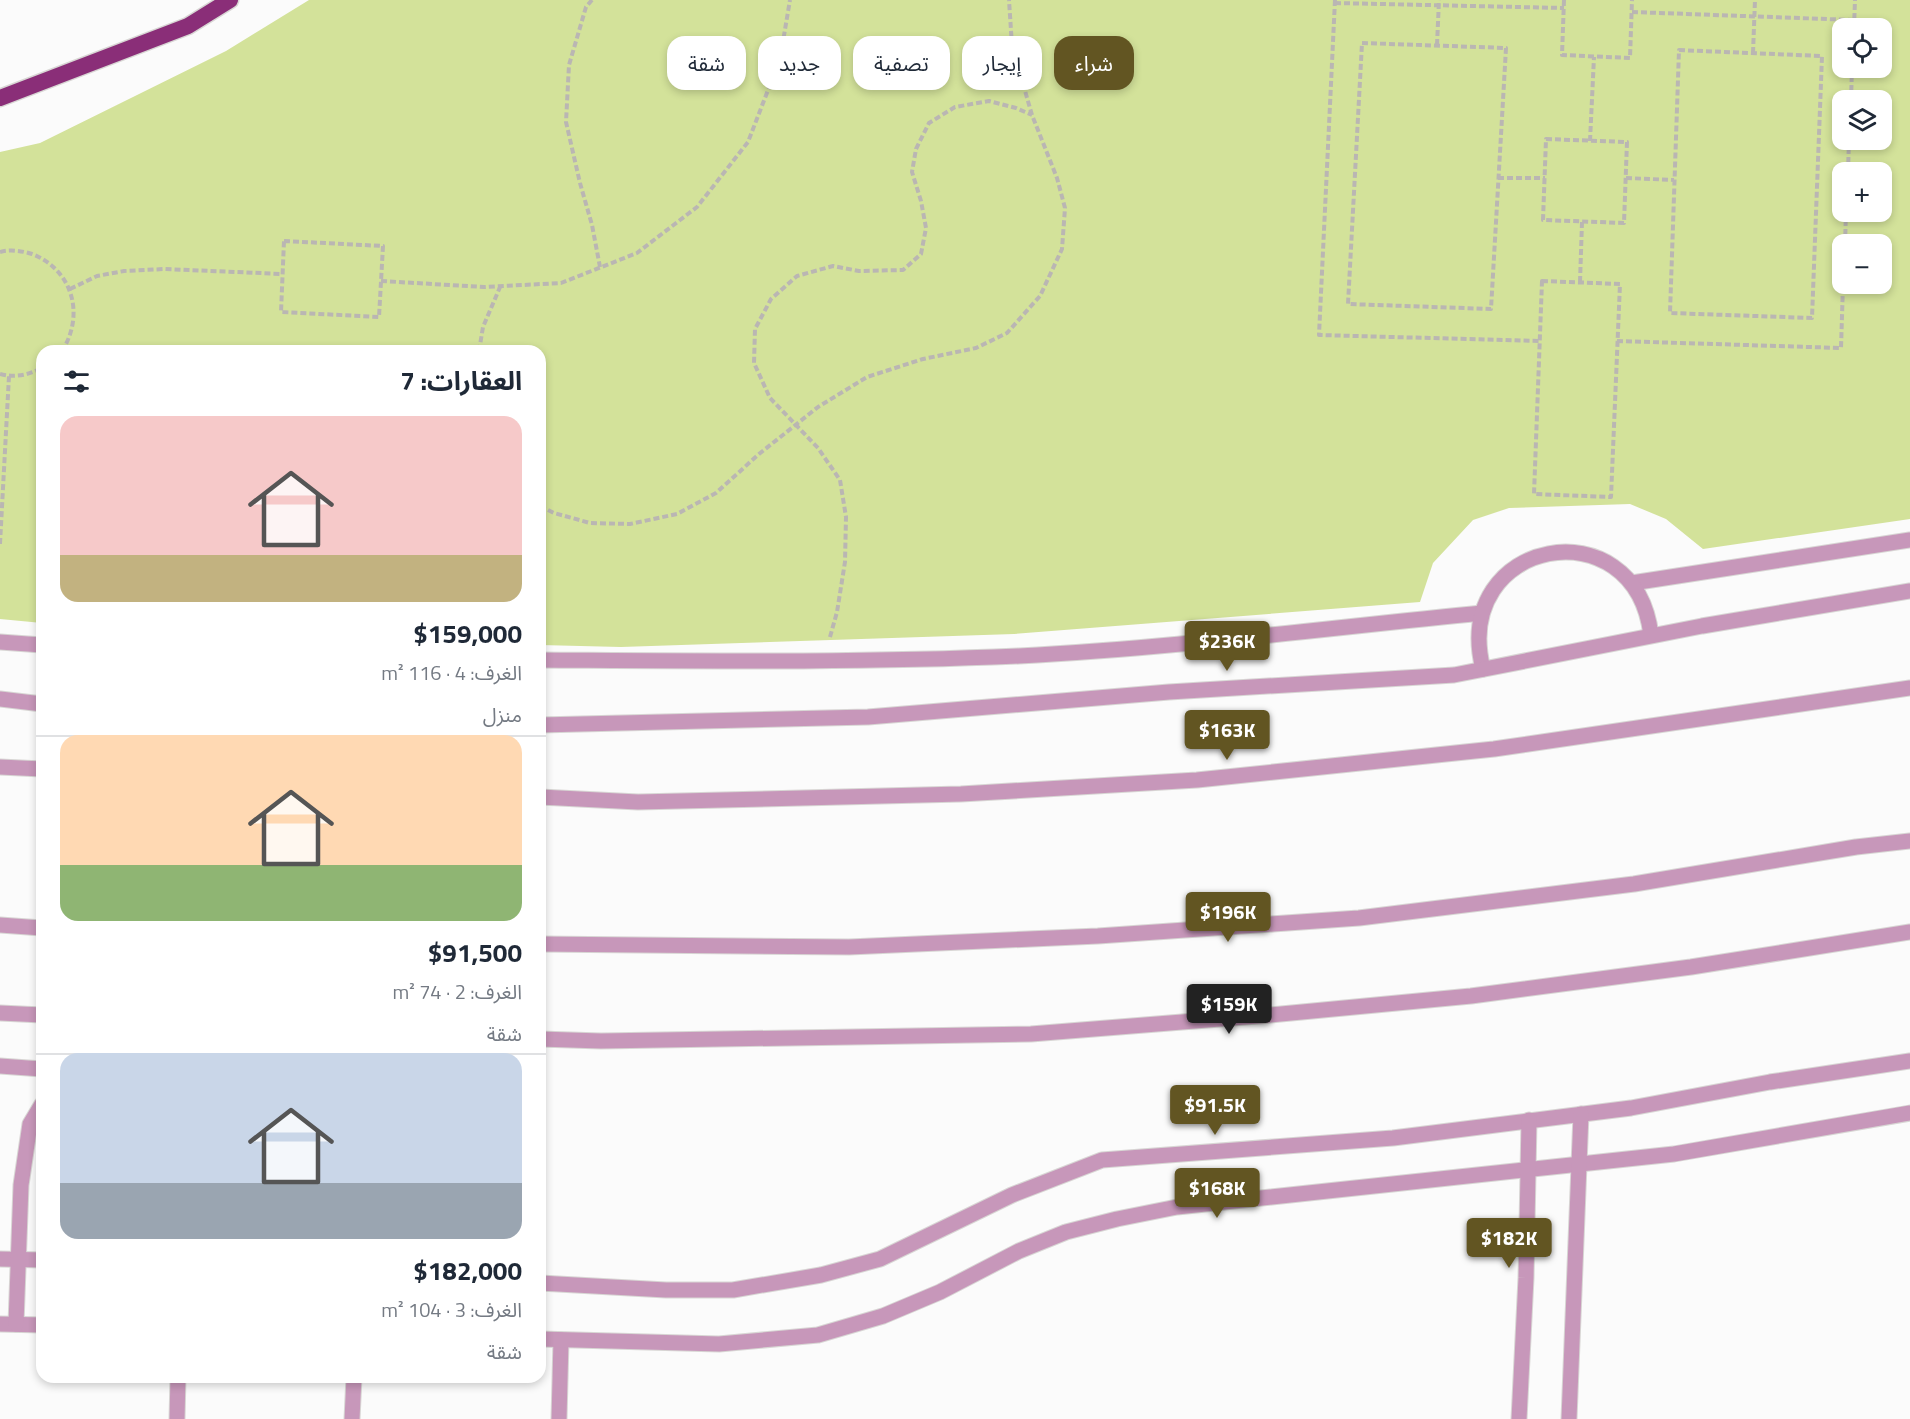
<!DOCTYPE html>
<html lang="ar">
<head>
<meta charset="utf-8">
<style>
	body { margin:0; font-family:"Titillium Web","Noto Sans Arabic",sans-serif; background:#f2f2f3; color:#1f2937; direction:rtl; height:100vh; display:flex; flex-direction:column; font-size:22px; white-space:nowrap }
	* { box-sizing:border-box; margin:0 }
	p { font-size:20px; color:#747a83 }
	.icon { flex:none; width:33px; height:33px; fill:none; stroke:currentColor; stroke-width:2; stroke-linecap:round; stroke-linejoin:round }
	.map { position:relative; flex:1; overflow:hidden; direction:ltr }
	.drawer { position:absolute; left:36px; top:345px; width:510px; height:1038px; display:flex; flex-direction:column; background:#fff; border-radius:18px; box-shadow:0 3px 9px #0003; direction:rtl }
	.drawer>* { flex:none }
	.hud { position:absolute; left:564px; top:36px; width:570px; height:54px; direction:rtl; display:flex; gap:12px }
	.controls { position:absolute; left:1832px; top:18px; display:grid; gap:12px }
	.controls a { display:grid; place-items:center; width:60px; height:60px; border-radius:12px; background:#fff; box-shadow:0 3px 9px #0003; font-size:30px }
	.price { position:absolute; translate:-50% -51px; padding:0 14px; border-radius:6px; background:#625522; color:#fff; font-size:20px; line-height:39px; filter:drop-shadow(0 2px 3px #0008) }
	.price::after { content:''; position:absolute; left:50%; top:36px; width:18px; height:14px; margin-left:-9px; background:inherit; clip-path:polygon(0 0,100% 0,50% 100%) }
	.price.current { background:#222; color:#fff }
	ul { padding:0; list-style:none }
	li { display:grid; align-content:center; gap:12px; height:318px; padding:0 24px }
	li+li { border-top:2px solid #e0e1e3 }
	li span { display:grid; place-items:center; height:186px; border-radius:18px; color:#555 }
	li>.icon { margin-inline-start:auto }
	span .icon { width:108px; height:108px; fill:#fffc; stroke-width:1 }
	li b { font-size:26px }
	h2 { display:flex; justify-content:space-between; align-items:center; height:72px; padding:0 24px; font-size:26px }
	.pill { padding:0 21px; border-radius:18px; background:#fff; box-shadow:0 3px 9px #0003; font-size:21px; line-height:54px }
	.pill.current { background:#625522; color:#fff }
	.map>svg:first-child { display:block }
	.green { fill:#d3e29a; fill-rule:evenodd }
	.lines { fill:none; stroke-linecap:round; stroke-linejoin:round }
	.service-casing { stroke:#d8d6d4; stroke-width:17 }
	.pedestrian-casing { stroke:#d8d6d4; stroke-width:17 }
	.minor-casing { stroke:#d8d6d4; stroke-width:17 }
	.tertiary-casing { stroke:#d8d6d4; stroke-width:17 }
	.trunk-casing { stroke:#d8d6d4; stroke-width:19 }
	.path { stroke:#bab6b3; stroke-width:4; stroke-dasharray:6 3; stroke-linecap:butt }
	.service { stroke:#c797ba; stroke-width:15 }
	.pedestrian { stroke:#c797ba; stroke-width:15 }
	.minor { stroke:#c797ba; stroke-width:15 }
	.tertiary { stroke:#c797ba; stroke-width:15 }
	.trunk { stroke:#8a2e78; stroke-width:16 }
</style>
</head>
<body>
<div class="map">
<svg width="1910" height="1419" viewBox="0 0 1910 1419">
	<rect width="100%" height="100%" fill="#fbfbfb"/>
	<path class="green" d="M309,0h1601v519l-207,30 -37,-30 -36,-15 -121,4 -36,12 -40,43 -13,39 -406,32 -393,13 -81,-2v-294h-498v272l-42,-4v-467l40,-9 186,-92zM1842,28h39v40h-39zM1842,100h39v40h-39zM1842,172h39v40h-39zM1842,244h39v40h-39z"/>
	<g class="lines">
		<g class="service-casing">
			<g id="service">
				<path d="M1632,583l278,-43"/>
				<path d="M0,642l42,3"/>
				<path d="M540,660c160,1 319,3 479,-4 155,-8 309,-28 463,-43"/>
				<path d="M1483,669c-33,-131 152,-165 168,-34"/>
			</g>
		</g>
		<g class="pedestrian-casing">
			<g id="pedestrian">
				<path d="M177,1419l1,-42"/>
				<path d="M352,1419l2,-42"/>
				<path d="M559,1419l2,-79"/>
			</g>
		</g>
		<g class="minor-casing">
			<g id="minor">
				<path d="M0,699l42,5"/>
				<path d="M540,725l328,-8 301,-25 285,-17 248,-49 208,-35"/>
				<path d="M0,1013l42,2"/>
				<path d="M540,1039l61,2 430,-7 239,-19 201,-19 220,-29 219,-35"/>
				<path d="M0,1066l42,3"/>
				<path d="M0,1259l42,1"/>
				<path d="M540,1283l126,7h67l88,-15 59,-16 132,-64 90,-35 291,-22 238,-30 139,-26 140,-21"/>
				<path d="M0,1324l42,1"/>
				<path d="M16,1324l5,-139 9,-61 12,-20"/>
				<path d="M540,1339l179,5 99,-9 65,-19 57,-24 79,-41 47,-19 51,-13 60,-12 497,-53 236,-41"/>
				<path d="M1519,1419l7,-141 3,-158"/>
				<path d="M1569,1419l12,-305"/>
			</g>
		</g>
		<g class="tertiary-casing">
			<g id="tertiary">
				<path d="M0,767l42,2"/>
				<path d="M540,797l98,5 323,-8 236,-14 297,-31 416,-61"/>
				<path d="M0,925l42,3"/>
				<path d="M540,944l309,3 249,-11 261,-18 275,-34 222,-37 54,-6"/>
			</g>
		</g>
		<g class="trunk-casing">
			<path id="trunk" d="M0,98l188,-72 42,-26"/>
		</g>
		<g class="path">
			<path d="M592,0l-6,7 -17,58 -3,57 14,61 12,42 8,42"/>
			<path d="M1335,0l-16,335 221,6"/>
			<path d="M1564,0l-2,55 68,3 2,-58"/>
			<path d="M1335,3l229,5"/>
			<path d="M1632,12l222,8"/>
			<path d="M1854,28l1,-28"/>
			<path d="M1362,43l144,5 -15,261 -143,-5z"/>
			<path d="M1437,45l2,-45"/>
			<path d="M1679,50l143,6 -10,262 -142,-5z"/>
			<path d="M1753,53l2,-53"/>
			<path d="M1851,100l1,-32"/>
			<path d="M1546,139l81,3 -3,81 -81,-3z"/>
			<path d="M1590,141l4,-84"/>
			<path d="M1848,172l1,-32"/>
			<path d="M1498,178h47"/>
			<path d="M1626,178l48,2"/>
			<path d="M284,241l99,5 -4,71 -98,-5z"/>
			<path d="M1845,244l1,-32"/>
			<path d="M0,252c10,-3 23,-1 32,2 41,16 53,61 30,97"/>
			<path d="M381,281l103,6 77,-4 76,-30 60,-46 51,-65 32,-83 10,-59"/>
			<path d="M1542,281l78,3 -9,213 -77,-3z"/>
			<path d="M1580,282l2,-60"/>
			<path d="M70,289l27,-13 27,-5 41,-2 117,5"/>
			<path d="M1617,341l224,7 2,-64"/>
			<path d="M479,351l4,-24 17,-40"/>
			<path d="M0,374c15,4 28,1 42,-6"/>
			<path d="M540,506l14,7 36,10 40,1 47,-10 39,-21 43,-39 59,-47 49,-30 56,-18 53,-11 31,-15 33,-37 22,-47 3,-41 -8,-30 -25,-63 -20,-69 -3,-46"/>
			<path d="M0,544l9,-168"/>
			<path d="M830,637l7,-25 8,-50 1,-45 -6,-37 -22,-32 -48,-50 -16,-35 1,-34 16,-30 26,-23 36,-10 26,5 44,-1 18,-16 5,-26 -5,-27 -9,-29 4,-23 13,-26 26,-16 34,-6 27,7 16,7"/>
		</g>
		<use href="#service" class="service"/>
		<use href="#pedestrian" class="pedestrian"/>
		<use href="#minor" class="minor"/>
		<use href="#tertiary" class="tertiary"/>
		<use href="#trunk" class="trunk"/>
	</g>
</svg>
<div class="controls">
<a><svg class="icon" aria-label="locate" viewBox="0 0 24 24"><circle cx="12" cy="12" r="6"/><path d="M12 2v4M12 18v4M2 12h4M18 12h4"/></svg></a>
<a><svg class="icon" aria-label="layers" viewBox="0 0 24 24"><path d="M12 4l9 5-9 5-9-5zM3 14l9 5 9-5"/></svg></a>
<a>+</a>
<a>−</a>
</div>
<b class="price" style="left:1227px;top:672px">$236K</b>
<b class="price" style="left:1227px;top:761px">$163K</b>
<b class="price" style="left:1228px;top:943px">$196K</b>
<b class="price current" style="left:1229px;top:1035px">$159K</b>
<b class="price" style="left:1215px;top:1136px">$91.5K</b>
<b class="price" style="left:1217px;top:1219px">$168K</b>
<b class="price" style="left:1509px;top:1269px">$182K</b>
<div class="hud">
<a class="pill current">شراء</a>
<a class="pill">إيجار</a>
<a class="pill">تصفية</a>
<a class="pill">جديد</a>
<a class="pill">شقة</a>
</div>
<section class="drawer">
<h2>العقارات: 7<svg class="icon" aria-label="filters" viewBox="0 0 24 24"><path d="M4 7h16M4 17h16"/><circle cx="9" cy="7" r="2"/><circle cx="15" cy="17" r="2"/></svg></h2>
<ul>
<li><span style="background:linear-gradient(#f6c9c9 75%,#c2b280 0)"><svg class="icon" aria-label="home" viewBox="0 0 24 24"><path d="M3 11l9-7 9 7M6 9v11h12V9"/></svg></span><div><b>$159,000</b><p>الغرف: 4 · 116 m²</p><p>منزل</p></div></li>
<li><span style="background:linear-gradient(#ffd9b3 70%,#8fb573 0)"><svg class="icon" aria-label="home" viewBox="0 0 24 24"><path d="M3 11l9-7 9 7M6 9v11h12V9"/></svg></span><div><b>$91,500</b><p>الغرف: 2 · 74 m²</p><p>شقة</p></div></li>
<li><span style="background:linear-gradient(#c9d6e8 70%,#9aa5b1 0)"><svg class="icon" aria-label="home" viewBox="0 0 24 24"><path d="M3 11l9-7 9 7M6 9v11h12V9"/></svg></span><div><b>$182,000</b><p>الغرف: 3 · 104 m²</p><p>شقة</p></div></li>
</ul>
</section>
</div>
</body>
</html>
